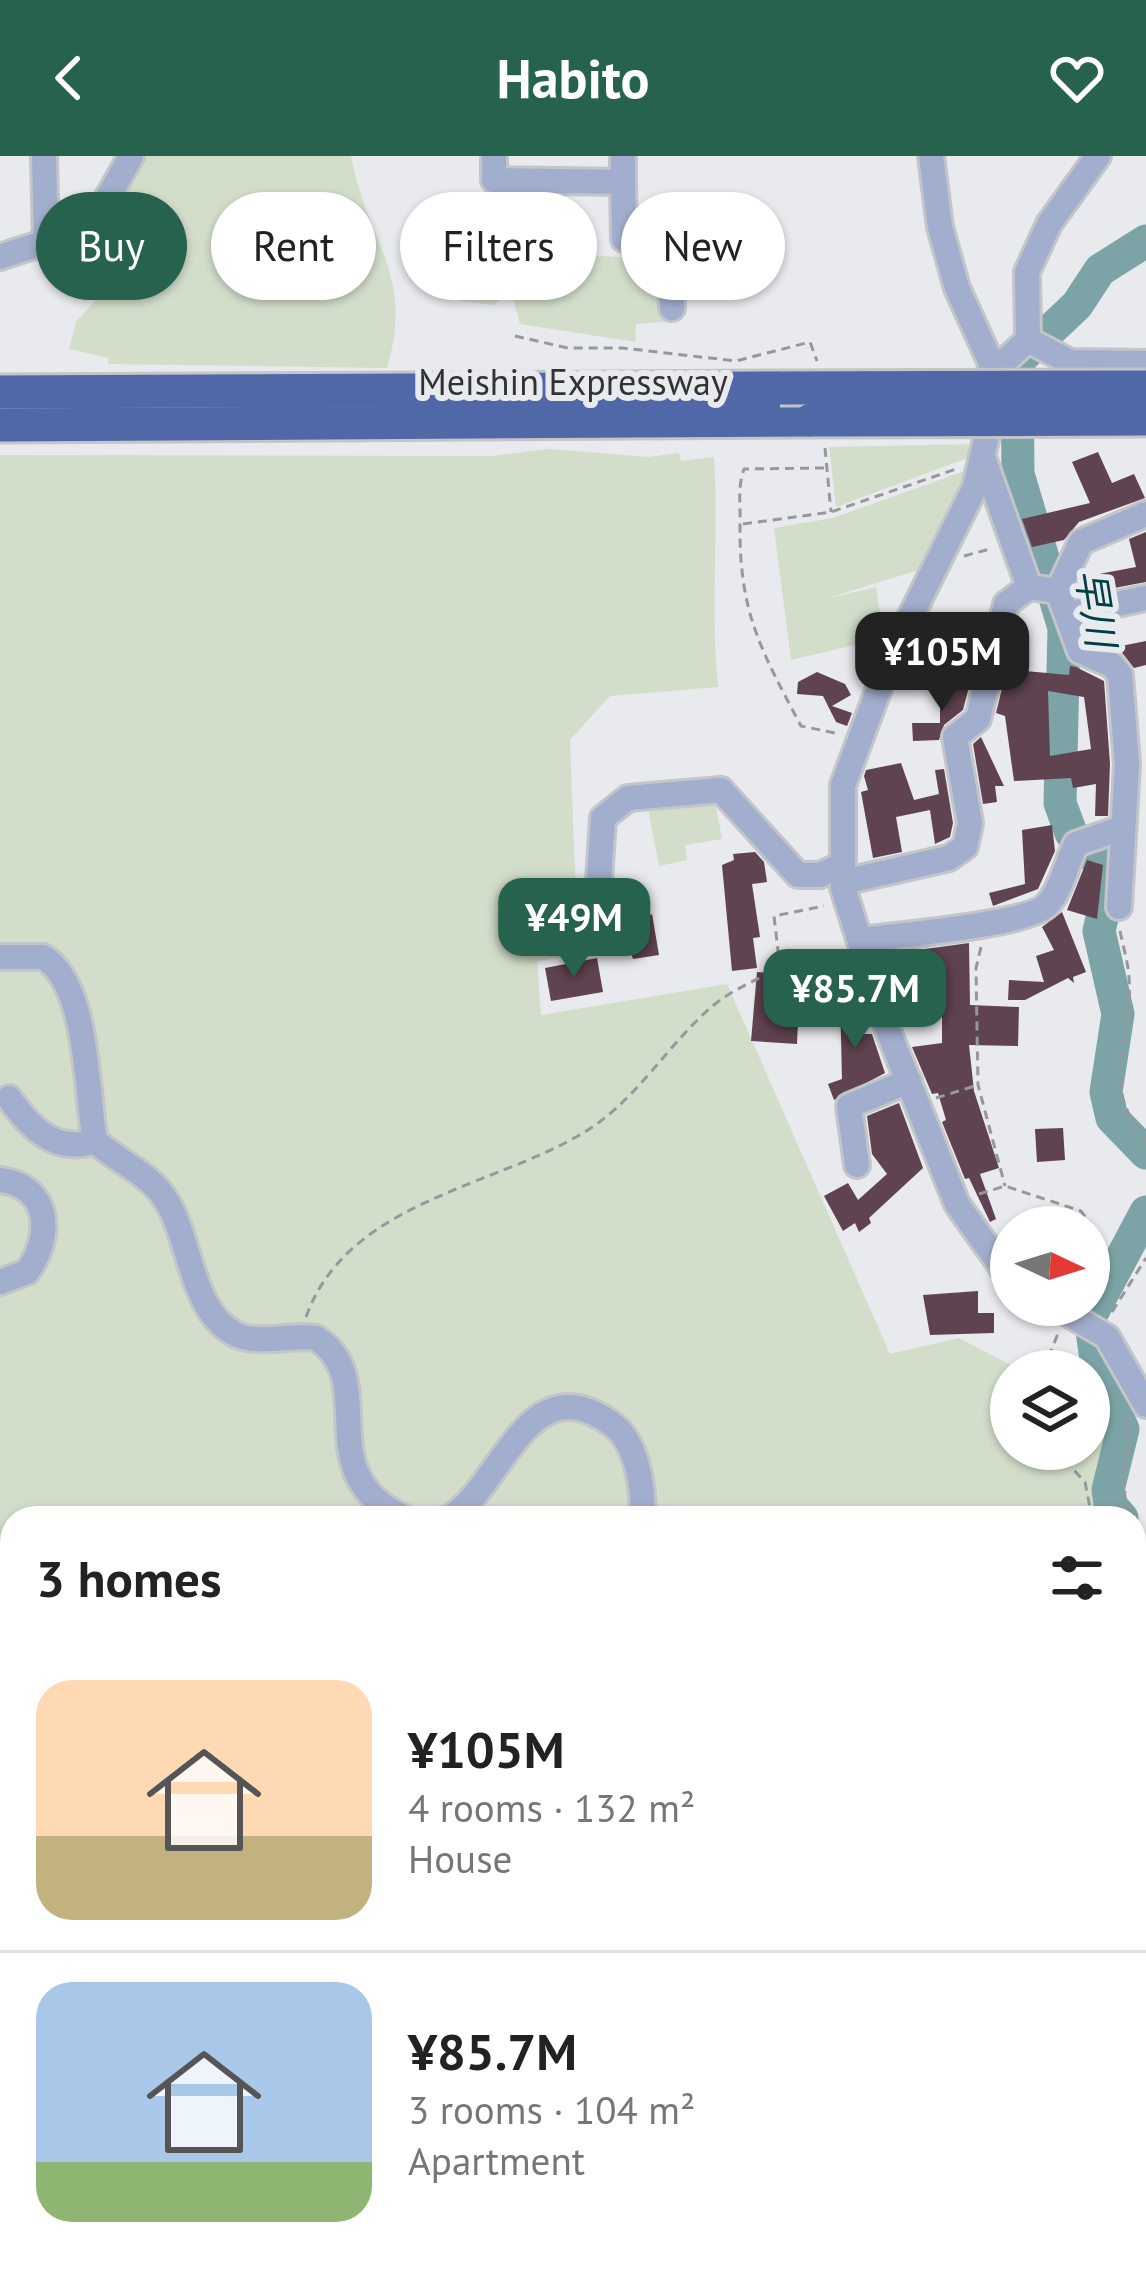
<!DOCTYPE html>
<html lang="en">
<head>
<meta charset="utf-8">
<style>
	body { margin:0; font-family:"PT Sans","Noto Sans JP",sans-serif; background:#f6f6f6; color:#222; height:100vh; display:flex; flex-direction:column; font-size:45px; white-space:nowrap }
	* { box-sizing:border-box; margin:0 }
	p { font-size:39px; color:#767676 }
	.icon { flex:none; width:66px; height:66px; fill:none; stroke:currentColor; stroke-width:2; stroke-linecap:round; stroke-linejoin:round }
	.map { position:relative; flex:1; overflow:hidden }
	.side { position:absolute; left:0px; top:1350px; width:1146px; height:768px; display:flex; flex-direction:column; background:#fff; border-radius:36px 36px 0 0; box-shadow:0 3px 9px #0004 }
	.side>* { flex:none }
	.hud { position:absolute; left:36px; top:36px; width:1074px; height:108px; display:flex; gap:24px }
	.needle { width:78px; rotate:94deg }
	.fabs { position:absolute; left:990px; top:1050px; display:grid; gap:24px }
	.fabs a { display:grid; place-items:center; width:120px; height:120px; border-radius:50%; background:#fff; box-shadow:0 3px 9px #0004; font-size:60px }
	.price { position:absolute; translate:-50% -102px; padding:0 27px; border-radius:24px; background:#26624d; color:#fff; font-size:39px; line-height:78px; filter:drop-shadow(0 3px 6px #0008) }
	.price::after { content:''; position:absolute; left:50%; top:72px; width:36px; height:27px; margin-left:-18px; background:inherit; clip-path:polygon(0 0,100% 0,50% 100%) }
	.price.on { background:#222; color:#fff }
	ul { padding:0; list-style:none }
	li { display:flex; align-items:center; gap:36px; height:300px; padding:0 36px }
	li+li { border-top:3px solid #e0e0e0 }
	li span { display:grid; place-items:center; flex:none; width:336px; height:240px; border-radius:36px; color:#555 }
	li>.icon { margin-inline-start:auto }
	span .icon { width:144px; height:144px; fill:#fffc; stroke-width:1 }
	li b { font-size:51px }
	h2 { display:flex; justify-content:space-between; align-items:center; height:144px; padding:0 36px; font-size:51px }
	.chip { padding:0 42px; border-radius:54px; background:#fff; box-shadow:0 3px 9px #0004; font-size:42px; line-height:108px }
	.chip.on { background:#26624d; color:#fff }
	header { display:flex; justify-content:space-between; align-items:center; height:156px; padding:0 36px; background:#26624d; color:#fff; font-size:54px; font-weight:700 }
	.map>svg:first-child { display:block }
	.green { fill:#d2deca }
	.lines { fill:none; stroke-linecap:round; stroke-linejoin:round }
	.river { stroke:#7ca4a7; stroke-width:33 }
	.building { fill:#604350; fill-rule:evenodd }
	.minor-casing { stroke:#c3c5c9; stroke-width:30 }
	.highway-casing { stroke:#c3c5c9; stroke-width:39 }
	.path { stroke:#97989b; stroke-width:3; stroke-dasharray:9 6; stroke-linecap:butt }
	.minor { stroke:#a2aecd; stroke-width:24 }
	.highway { stroke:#5068a7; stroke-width:33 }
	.highway-bridge-casing { stroke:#c3c5c9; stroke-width:39; stroke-linecap:butt }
	.highway-bridge { stroke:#5068a7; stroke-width:33 }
	.labels { text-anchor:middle; stroke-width:12; stroke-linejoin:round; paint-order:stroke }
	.street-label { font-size:36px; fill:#313234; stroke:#e8eaee }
	.water-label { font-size:39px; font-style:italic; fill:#004045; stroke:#e8eaee }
</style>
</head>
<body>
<header><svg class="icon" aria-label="back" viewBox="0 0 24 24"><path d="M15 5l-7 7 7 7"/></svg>Habito<svg class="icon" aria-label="heart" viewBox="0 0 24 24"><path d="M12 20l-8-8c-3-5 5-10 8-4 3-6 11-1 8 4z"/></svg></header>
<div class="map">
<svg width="1146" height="2118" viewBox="0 0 1146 2118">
	<rect width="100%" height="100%" fill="#e8eaee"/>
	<g class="green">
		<path d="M135,0h216c16,86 64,118 36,212l-279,-4 1,-6 -40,-9 7,-27 19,-21 18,-86z"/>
		<path d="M497,92l158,12 -2,23 12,39 -29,2 -1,18 -115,-18 -9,-33 -17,14 -33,-4 -4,-45z"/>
		<path d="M976,288l-3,12 -137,51 -7,-60z"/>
		<path d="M548,293l100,8 31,-4 2,8 33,-4c5,77 -4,153 4,230l-108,9 -40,44 8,213 -41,9 4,53 186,-31 163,370 69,-16 63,33h-11v78h78v-39l24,31 18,77h-1119v744h1122v-243l12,19v236h-1146v-1819l491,1z"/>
		<path d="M973,312l-48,100 -100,31 51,-12 8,51 -93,22 -17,-132 59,-10z"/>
		<path d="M714,639l8,44 -37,6 2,15 -28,6 -12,-63z"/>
	</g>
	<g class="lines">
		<g class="river">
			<path d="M1146,85l-46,29 -23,35 -54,51 -6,10 1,108 46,154 -4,175 11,30 41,42 -13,56 19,83 -12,78 6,26 34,35"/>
			<path d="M1122,1362l-12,-14 -2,-14 15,-61 -25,-55 -8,-57 56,-105"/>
			<path d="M1134,1675l12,13"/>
		</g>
	</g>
	<g class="building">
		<path d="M1098,296l14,31 22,-9 11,24 -66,24 -15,18 -32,7 -10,-28 68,-16 -18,-41z"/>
		<path d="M1146,376v50l-69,13 6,-18 53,-10 -7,-28z"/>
		<path d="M968,462l17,4 -7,27 -38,-7 -2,38 -32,-2 13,-41 19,1 1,-16 28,1z"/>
		<path d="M1112,466l4,25 30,-6v24l-12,3 -14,-18 -27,-11 -4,-12z"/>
		<path d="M1009,504l17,1 -1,10 44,4 1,-9 6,1 28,14 6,83 -2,52h-13l1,-32 -23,4 -2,-10 -57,3 -9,-65 -9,-3zM1048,535l36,6 7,52 -41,7z"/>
		<path d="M817,516l28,12 6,11 -19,11 20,7 -5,13 -11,-4 -13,-26 -26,-2 1,-12z"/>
		<path d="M969,531l-6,23 -19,15 -5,15 -26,1 -1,-18h28v-35z"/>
		<path d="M981,581l23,49h-9l2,16 -14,2 -10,-60z"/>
		<path d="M901,607l13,37 25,-6 -4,-24 9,-1 9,54 -3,14 -15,7 -5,-34 -34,7 6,35 -29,6 -12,-66 7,-2 -4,-14 2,-6z"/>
		<path d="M1052,669l3,26 -17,38 -45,17 -4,-13 36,-9 -3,-54z"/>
		<path d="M755,696l9,10 3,20 -15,2 8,53 -7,1 4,30 -25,3 -10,-106 12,-5 -1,-6z"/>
		<path d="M1087,704l16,5 -6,54 -30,-9z"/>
		<path d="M1062,756l24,60 -13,5 1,6 -6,-5 -43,22h-17l1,-20 35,2 -8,-26 18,-6 -12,-23z"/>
		<path d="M652,758l7,41 -26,4 -11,-32 12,-1z"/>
		<path d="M969,787l1,62 49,2 -1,39 -49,-1 5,46 25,77 -19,6 16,45 -6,3 -21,-44 -4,1 -23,-57 4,-2 -8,-27 -6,1 -20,-47 30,-4v-51l-13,2 -5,-35 -19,3 -2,-10z"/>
		<path d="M597,802l6,34 -52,9 -6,-33z"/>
		<path d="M757,816l52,4 -2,27 -8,-1 -2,42 -46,-3z"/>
		<path d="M859,839l4,39h9l13,39 -51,27 -6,-16 14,-5 -2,-82z"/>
		<path d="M899,947l24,65 -54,50 2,5 -12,9 -4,-9 -12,8 -19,-35 24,-13 10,17 29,-26 -15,-20 -5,-38z"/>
		<path d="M1063,972l2,32 -28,2 -2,-33z"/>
		<path d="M978,1135v22h16v20l-64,2 -7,-40z"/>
	</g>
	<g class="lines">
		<g class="minor-casing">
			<g id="minor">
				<path d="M44,0l2,85"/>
				<path d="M494,0v24l129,2v-26"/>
				<path d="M931,0l9,71 17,61 34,75 -3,68 -13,56 -84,169 -48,129v103l46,145 68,171 54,76"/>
				<path d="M623,26l1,57 46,-2 2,71"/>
				<path d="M0,101c88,-30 86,-17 131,-101"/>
				<path d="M1028,184l42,22 76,1"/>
				<path d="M991,207l14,-2 23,-21 -1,-68 22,-48 49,-68"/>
				<path d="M984,304l45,127 29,4 22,60 32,14 8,10 7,89 -8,143"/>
				<path d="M1058,435l23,-49 65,-28"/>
				<path d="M1069,458l77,-16"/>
				<path d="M843,726l106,-24 16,-11 5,-24 -15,-86 23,-18 28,-115 23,-17"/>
				<path d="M628,755l-26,-5 -4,-10 5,-78 25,-20 93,-8 77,85h22l22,-10"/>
				<path d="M862,784c36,-5 165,-15 185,-35 14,-14 20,-43 29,-61l46,-16"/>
				<path d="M0,801h43c46,27 43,136 52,184 20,18 50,31 66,52 31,39 26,113 72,140 23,13 57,1 83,5 67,42 -10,137 89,180"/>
				<path d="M9,942c22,31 47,56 86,43"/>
				<path d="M857,1009l-8,-59 60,-25"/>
				<path d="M0,1024c51,6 53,57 27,92l-27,10"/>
				<path d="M1054,1149l53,32 39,68"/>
				<path d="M449,1362c54,-31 78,-156 163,-94 25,18 32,64 30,94"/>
				<path d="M388,2118l17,-12"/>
			</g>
		</g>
		<g class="highway-casing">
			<g id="highway">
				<path d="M0,236l780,-4"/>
				<path d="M0,269l811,-5"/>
			</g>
		</g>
		<g class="path">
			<path d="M515,180l53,12h54l114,13 74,-19 7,19"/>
			<path d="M825,292l6,64"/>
			<path d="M824,312l-80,1c-7,20 -3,35 -4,55 -1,89 21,126 61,202l39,8"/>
			<path d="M743,368l88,-12 128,-44"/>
			<path d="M964,400l26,-7"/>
			<path d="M1120,775c3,15 8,31 9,47 5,68 -33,100 17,163"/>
			<path d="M981,791l-5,21 2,117 27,101"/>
			<path d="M848,823l2,17"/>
			<path d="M798,869l11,-4 53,7"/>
			<path d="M936,942l42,-13"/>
			<path d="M979,1038l26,-8 76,25 14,20 4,55 -9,16"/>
			<path d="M1112,1156l34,-54"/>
			<path d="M306,1161c41,-115 185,-129 277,-184 54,-32 85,-90 132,-129 19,-15 43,-25 65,-36l-6,-52 50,-10"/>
			<path d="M1043,1215l16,-40"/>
			<path d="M1128,1260c6,29 -14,81 5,102"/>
			<path d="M1054,1293l31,33 7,36"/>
		</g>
		<use href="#minor" class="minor"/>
		<use href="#highway" class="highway"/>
		<g class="highway-bridge-casing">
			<g id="highway-bridge">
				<path d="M780,232l366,-1"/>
				<path d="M811,264l335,-1"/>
			</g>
		</g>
		<use href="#highway-bridge" class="highway-bridge"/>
	</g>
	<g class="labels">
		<g class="street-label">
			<text x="573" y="239">Meishin Expressway</text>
		</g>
		<g class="water-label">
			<text transform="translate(1096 452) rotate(81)" y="14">早川</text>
		</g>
	</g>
</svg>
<div class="fabs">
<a><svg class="needle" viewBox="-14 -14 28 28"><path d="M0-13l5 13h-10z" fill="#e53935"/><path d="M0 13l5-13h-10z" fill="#767676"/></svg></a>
<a><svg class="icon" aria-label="layers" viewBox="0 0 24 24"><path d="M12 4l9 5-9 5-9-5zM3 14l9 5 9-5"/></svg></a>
</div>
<b class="price on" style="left:942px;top:558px">¥105M</b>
<b class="price" style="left:574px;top:824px">¥49M</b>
<b class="price" style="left:855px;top:895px">¥85.7M</b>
<div class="hud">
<a class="chip on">Buy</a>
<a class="chip">Rent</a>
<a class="chip">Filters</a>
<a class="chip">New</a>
</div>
<section class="side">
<h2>3 homes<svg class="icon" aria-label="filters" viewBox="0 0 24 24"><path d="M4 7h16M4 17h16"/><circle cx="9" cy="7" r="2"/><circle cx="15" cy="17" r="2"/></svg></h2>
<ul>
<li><span style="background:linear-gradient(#ffd9b3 65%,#c2b280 0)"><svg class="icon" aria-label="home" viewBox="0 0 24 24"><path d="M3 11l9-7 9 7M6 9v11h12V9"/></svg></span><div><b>¥105M</b><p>4 rooms · 132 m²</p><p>House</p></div></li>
<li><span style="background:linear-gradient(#a9c7e8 75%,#8fb573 0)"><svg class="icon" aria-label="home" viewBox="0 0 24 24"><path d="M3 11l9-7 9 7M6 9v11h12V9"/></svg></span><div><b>¥85.7M</b><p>3 rooms · 104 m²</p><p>Apartment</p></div></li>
</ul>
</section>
</div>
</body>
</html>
